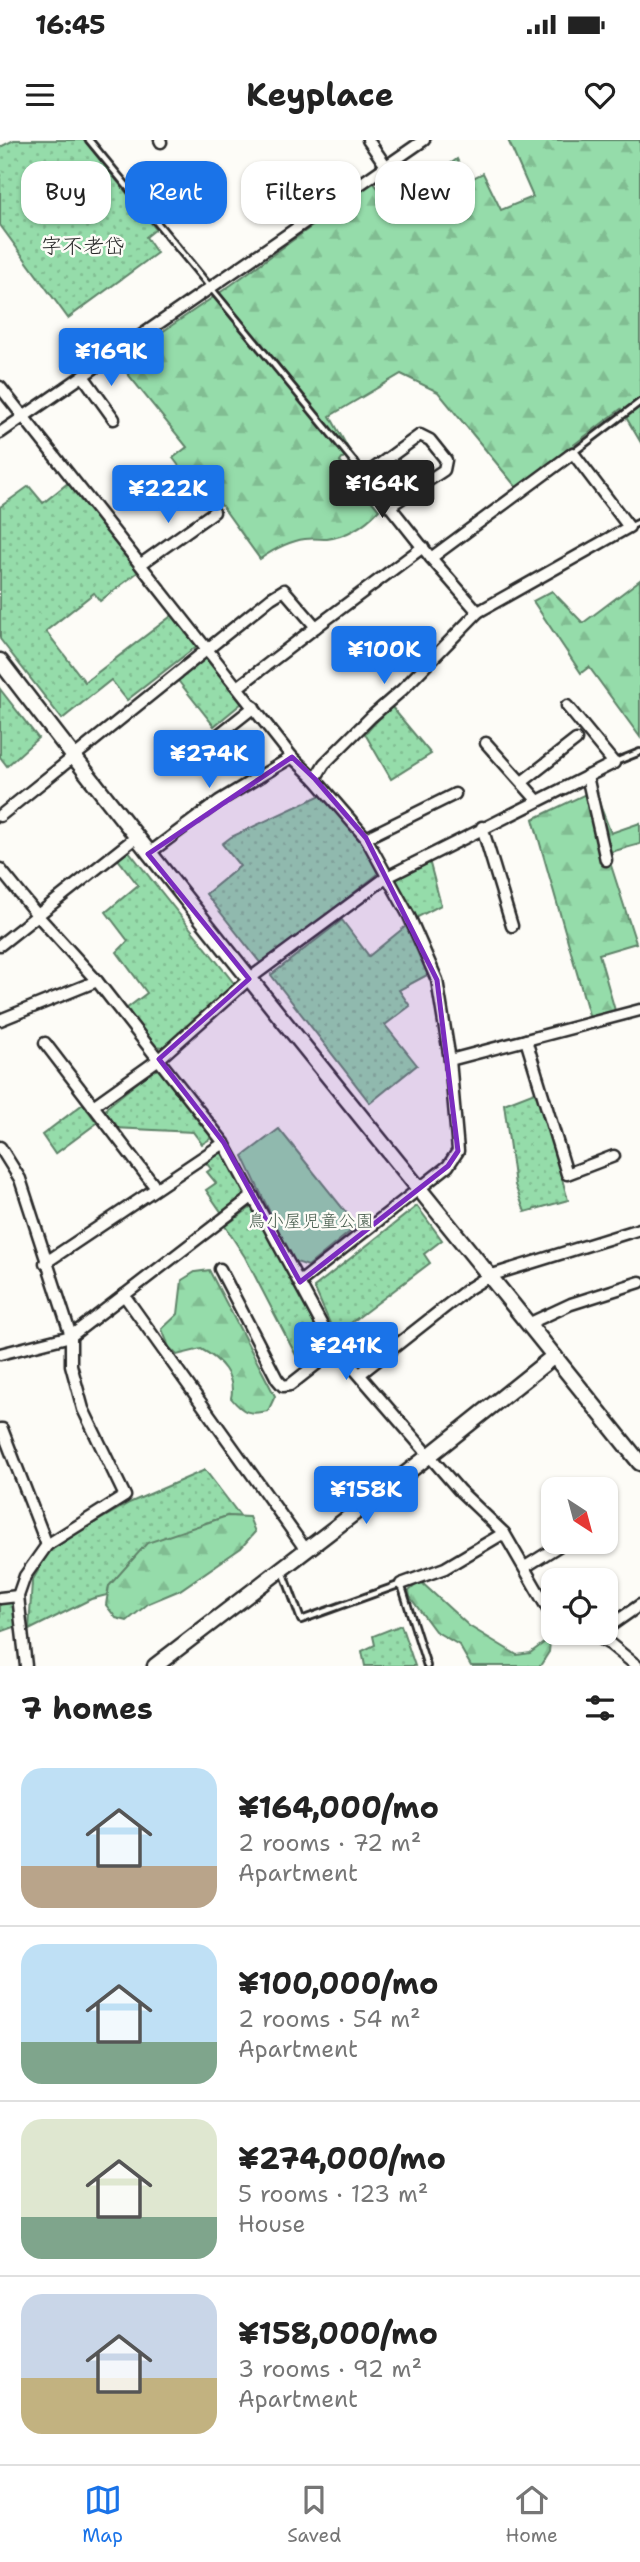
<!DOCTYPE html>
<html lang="en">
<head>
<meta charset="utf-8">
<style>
	body { margin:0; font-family:"Shantell Sans","Klee One",sans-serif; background:#f2f2f2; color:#222; height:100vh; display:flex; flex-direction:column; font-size:26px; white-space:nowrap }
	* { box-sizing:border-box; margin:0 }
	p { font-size:23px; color:#767676 }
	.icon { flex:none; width:38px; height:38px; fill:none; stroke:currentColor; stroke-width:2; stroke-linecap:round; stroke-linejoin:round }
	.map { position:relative; height:1526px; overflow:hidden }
	.side { display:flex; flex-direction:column; background:#fff; flex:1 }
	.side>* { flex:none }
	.top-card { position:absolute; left:21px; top:21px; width:598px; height:63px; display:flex; gap:14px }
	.needle { width:46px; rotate:144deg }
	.buttons { position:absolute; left:541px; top:1337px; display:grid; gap:14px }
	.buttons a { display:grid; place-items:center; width:77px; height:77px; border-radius:14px; background:#fff; box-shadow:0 2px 5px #0004; font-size:35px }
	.price { position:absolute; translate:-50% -60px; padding:0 16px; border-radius:7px; background:#1a73e8; color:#fff; font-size:23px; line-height:46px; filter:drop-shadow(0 2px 4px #0008) }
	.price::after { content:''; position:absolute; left:50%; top:42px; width:21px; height:16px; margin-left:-10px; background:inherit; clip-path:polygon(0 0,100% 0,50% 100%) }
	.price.current { background:#222; color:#fff }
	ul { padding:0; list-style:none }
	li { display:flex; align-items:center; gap:21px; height:175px; padding:0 21px }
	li+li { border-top:2px solid #e0e0e0 }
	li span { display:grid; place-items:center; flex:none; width:196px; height:140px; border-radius:21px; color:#555 }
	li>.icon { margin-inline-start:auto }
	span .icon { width:84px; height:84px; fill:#fffc; stroke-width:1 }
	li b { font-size:30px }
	h2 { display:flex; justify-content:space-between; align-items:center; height:84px; padding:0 21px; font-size:30px }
	.pill { padding:0 24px; border-radius:21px; background:#fff; box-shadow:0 2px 5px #0004; font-size:24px; line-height:63px }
	.pill.current { background:#1a73e8; color:#fff }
	.status { display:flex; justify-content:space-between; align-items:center; height:49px; padding:0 35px; background:#fff; direction:ltr }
	.status svg { height:19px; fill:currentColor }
	header { display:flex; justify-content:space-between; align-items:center; height:91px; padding:0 21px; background:#fff; font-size:32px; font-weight:700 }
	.dock { display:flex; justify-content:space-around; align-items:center; height:98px; border-top:2px solid #e0e0e0; background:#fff; font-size:19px; color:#767676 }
	.dock a { display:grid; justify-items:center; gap:4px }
	.dock .current { color:#1a73e8 }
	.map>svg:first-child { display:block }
	.grass { fill:url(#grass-dots); stroke:#60846a; stroke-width:2 }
	.forest { fill:url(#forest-firs); stroke:#60846a; stroke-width:2 }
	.green { fill:#95dcaa; stroke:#60846a; stroke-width:2 }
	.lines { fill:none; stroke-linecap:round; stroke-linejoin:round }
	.lane-casing { stroke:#2b2b2b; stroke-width:10 }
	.street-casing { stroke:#2b2b2b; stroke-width:15 }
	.secondary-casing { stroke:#2b2b2b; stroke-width:19 }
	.lane { stroke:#fdfcf7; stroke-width:4.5 }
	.street { stroke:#fdfcf7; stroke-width:10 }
	.secondary { stroke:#fdfcf7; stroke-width:14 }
	.marked { fill:#7b2cbf; fill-opacity:0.2; stroke:#7b2cbf; stroke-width:5; stroke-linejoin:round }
	.labels { text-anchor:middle; stroke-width:5; stroke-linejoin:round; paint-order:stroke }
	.park-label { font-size:18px; fill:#4b6051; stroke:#fdfcf7 }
	.quarter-label { font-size:21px; fill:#2b2b2b; stroke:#fdfcf7 }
</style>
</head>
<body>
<div class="status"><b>16:45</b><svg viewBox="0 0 49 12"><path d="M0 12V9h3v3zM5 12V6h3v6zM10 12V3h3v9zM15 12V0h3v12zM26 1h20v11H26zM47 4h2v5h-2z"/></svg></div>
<header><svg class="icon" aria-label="menu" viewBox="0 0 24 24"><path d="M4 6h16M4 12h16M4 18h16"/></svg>Keyplace<svg class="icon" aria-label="heart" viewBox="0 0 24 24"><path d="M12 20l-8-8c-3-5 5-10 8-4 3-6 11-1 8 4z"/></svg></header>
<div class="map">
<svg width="640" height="1526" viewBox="0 0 640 1526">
	<defs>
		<pattern id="grass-dots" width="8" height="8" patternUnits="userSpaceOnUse" patternTransform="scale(1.75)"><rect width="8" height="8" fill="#95dcaa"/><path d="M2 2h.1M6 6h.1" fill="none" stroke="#81bd92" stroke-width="1.8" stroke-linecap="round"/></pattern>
		<pattern id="forest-firs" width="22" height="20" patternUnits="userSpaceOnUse" patternTransform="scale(1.75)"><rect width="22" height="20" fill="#95dcaa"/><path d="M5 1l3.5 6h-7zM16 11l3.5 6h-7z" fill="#81bd92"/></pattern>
	</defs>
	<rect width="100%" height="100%" fill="#fdfcf7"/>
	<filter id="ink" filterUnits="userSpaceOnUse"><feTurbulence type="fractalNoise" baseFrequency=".0143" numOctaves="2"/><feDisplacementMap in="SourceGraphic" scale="14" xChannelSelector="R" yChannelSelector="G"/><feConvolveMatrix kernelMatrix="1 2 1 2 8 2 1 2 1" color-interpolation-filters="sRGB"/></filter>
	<g filter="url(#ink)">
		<g class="grass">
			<path d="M14,0h70l72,89 -10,8 11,16 -89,65 -68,-93v-78z"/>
			<path d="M68,343l70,89 -38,29 -6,-8 -48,38 39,51 89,-68 24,31 -71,55 -16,-20 -49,39 -62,-80v-132l29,-21 14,17z"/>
			<path d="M200,518l9,1 33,44 -28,23 -38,-48z"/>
			<path d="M0,549l38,49 -31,28 -7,-9z"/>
			<path d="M391,566l40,48 -40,25 -26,-45z"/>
			<path d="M321,655c27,21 43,47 57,79l-116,91 -56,-71 34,-28 -18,-22 9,-7z"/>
			<path d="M128,710l109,137 -73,60 -11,-1 -27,-37 21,-16 -30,-41 11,-11 -22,-29 32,-27 -21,-27z"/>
			<path d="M429,720l12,45 -25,13 -21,-39z"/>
			<path d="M342,780l27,36 37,-30 23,48 -30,16 11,16 -25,19 32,40 -47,38 -99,-128z"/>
			<path d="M154,929l10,1 46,62v7l-8,5 -9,-12 -79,-4 -10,-13 3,-8z"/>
			<path d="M537,951l31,109 -43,12 -10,-27 -11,-81z"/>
			<path d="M83,964l14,19 -42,31 -13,-19z"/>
			<path d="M222,1010l24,46 -24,17 -16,-23 10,-7 -9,-11 4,-3 -7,-9z"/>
			<path d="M253,1066l77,140 -27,23 -58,-112 -20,-31z"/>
			<path d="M417,1066l25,34 -18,14 6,9 -95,72 -21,-48z"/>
			<path d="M205,1330l36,47 -14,-1 -21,7 -97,63 -2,9 -16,4 -62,31 3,-49 19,-33 78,-45z"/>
			<path d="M13,1460l4,26 -17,6v-30z"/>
			<path d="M401,1485l14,41h-50l-3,-15 13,-6 -2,-9z"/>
		</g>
		<g class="forest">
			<path d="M508,0h132v301l-19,-32 -104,79 -79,-96 -37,-18 -71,42 19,34 -9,12 39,48c-14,15 -31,26 -52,29 -7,0 -15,-1 -22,0 -16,2 -32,11 -45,20l-51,-71 -9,6 -27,-36 14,-11 -69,-85 113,-77 142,-103 19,24 65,-47 10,22 16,-8 18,37 32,-13z"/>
			<path d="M640,440v157l-51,-70 -8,6 -48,-72 19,-10 31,32z"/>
			<path d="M594,650l17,43 29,-10v21l-33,9 29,90 -37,11 19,67 -25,8 -60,-210z"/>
			<path d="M209,1130l66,126 -7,15c-19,4 -25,2 -37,-13 5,-22 -11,-39 -30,-49l-24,6 -8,-8 -7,-18 16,-15 4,-34 13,-8z"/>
			<path d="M227,1376l22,1 6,15 -14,16 -61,42 -31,13 -22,18 -11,-3 -10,-13 3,-19 38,-43z"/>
			<path d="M420,1441l49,45 48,29 13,-2 15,-11h5l-1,10 -9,14h-69l-12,-21 -24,-14 -25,-34 -1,-6z"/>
		</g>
		<path class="green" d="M279,989l78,97 -49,40 -15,-5 -50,-105z"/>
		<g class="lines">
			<g class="lane-casing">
				<g id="lane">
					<path d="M89,0l275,334"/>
					<path d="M574,312l66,-50"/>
					<path d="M629,387l11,-5"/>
					<path d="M615,622l25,-10"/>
					<path d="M283,1431l18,49 100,-36 26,82"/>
				</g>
			</g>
			<g class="street-casing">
				<g id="street">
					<path d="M160,0l1,2"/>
					<path d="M368,0l18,26"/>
					<path d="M83,236l31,43"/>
					<path d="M0,247l292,370 23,22 51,59 43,78 28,64 13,80 8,91 -10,15 -148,116"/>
					<path d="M0,293l424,-293"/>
					<path d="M390,366l54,-36 2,-10 -16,-20 -10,-5 -55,40 66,83 47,54"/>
					<path d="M141,424l73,-52"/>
					<path d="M238,547l78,-60"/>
					<path d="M486,603l51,57"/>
					<path d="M188,619l66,-52"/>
					<path d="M587,636l19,84"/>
					<path d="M315,639l9,-15 47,-47 31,-27 76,-78 151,-85 -56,-74 -142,105"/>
					<path d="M522,642l54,-42"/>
					<path d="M0,676l271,-218 13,-8 32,37 107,-80"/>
					<path d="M482,687l30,99"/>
					<path d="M366,698l89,-44"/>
					<path d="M148,714l71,-53 73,-44"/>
					<path d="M0,729l38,47 59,65 127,162 107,199 128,148 45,43"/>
					<path d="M0,805l135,-107"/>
					<path d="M0,880l97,-39"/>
					<path d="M526,900l41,134 47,-18"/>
					<path d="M45,903l111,145"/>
					<path d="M450,920l190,-50"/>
					<path d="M93,966l66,-47 90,-80 138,-102 227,-114 -47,-57"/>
					<path d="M0,1007l20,32 51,157v29l12,44 42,87 -78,49 -22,31 -7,20 8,70"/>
					<path d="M45,1123l179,-120"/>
					<path d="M220,1129l57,110 6,7 7,-1 47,-37"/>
					<path d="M124,1155l182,255"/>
					<path d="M528,1184l43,-20 69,-22"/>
					<path d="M0,1214l71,-18 182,-140"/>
					<path d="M360,1234l108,-85 21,-13 151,-47"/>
					<path d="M0,1289h2l45,116"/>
					<path d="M525,1427l40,-25"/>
					<path d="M401,1444l44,-16 59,-35 49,85"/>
					<path d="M0,1458l18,-2"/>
					<path d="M607,1488l33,-23"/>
					<path d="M592,1493l18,11 27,22"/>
				</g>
			</g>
			<g class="secondary-casing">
				<g id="secondary">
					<path d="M0,521c208,272 427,535 640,802"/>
					<path d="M155,1526l275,-211 124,-99"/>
				</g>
			</g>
			<use href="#lane" class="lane"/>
			<use href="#street" class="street"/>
			<use href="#secondary" class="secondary"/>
		</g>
	</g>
	<path class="marked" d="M292,617l23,22 51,59 71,142 21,171 -10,15 -148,116 -76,-139 -65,-84 90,-80 -101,-125z"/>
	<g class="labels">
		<g class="park-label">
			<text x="311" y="1087">鳥小屋児童公園</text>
		</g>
		<g class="quarter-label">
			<text x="83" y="113">字不老岱</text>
		</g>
	</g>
</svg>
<div class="buttons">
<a><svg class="needle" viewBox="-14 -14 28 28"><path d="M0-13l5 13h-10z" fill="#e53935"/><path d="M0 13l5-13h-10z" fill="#767676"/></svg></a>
<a><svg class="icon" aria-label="locate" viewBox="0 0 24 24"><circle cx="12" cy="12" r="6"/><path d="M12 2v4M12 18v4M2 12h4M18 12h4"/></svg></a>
</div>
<b class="price" style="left:111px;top:248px">¥169K</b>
<b class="price current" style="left:382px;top:380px">¥164K</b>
<b class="price" style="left:168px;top:385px">¥222K</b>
<b class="price" style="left:384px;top:546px">¥100K</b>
<b class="price" style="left:209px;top:650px">¥274K</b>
<b class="price" style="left:346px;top:1242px">¥241K</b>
<b class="price" style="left:366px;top:1386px">¥158K</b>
<div class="top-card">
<a class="pill">Buy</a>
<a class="pill current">Rent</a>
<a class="pill">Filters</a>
<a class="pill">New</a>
</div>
</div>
<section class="side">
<h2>7 homes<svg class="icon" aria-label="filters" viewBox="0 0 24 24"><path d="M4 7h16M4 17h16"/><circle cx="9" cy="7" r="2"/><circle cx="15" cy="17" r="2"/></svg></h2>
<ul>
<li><span style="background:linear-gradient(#bfe0f5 70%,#b9a48a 0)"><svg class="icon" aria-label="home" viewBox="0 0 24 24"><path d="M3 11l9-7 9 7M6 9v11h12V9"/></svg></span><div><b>¥164,000/mo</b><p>2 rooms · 72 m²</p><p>Apartment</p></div></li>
<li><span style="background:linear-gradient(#bfe0f5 70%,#7fa58c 0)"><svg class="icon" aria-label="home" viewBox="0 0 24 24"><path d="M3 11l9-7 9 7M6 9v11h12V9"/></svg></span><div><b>¥100,000/mo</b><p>2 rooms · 54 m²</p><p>Apartment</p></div></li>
<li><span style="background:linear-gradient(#dfe7d0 70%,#7fa58c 0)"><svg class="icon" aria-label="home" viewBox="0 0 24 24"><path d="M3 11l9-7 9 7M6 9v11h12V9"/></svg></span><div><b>¥274,000/mo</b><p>5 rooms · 123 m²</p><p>House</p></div></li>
<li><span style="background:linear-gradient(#c9d6e8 60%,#c2b280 0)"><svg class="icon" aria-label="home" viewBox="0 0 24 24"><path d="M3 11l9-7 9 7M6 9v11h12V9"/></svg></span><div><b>¥158,000/mo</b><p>3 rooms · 92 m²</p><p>Apartment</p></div></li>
</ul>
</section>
<nav class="dock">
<a class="current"><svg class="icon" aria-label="map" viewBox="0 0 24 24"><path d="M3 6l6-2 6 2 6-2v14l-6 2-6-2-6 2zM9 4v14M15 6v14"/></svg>Map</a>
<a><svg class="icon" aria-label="saved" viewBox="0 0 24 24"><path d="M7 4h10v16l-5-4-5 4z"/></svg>Saved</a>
<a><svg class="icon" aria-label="home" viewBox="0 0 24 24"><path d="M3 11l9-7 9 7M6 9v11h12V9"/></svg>Home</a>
</nav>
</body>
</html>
